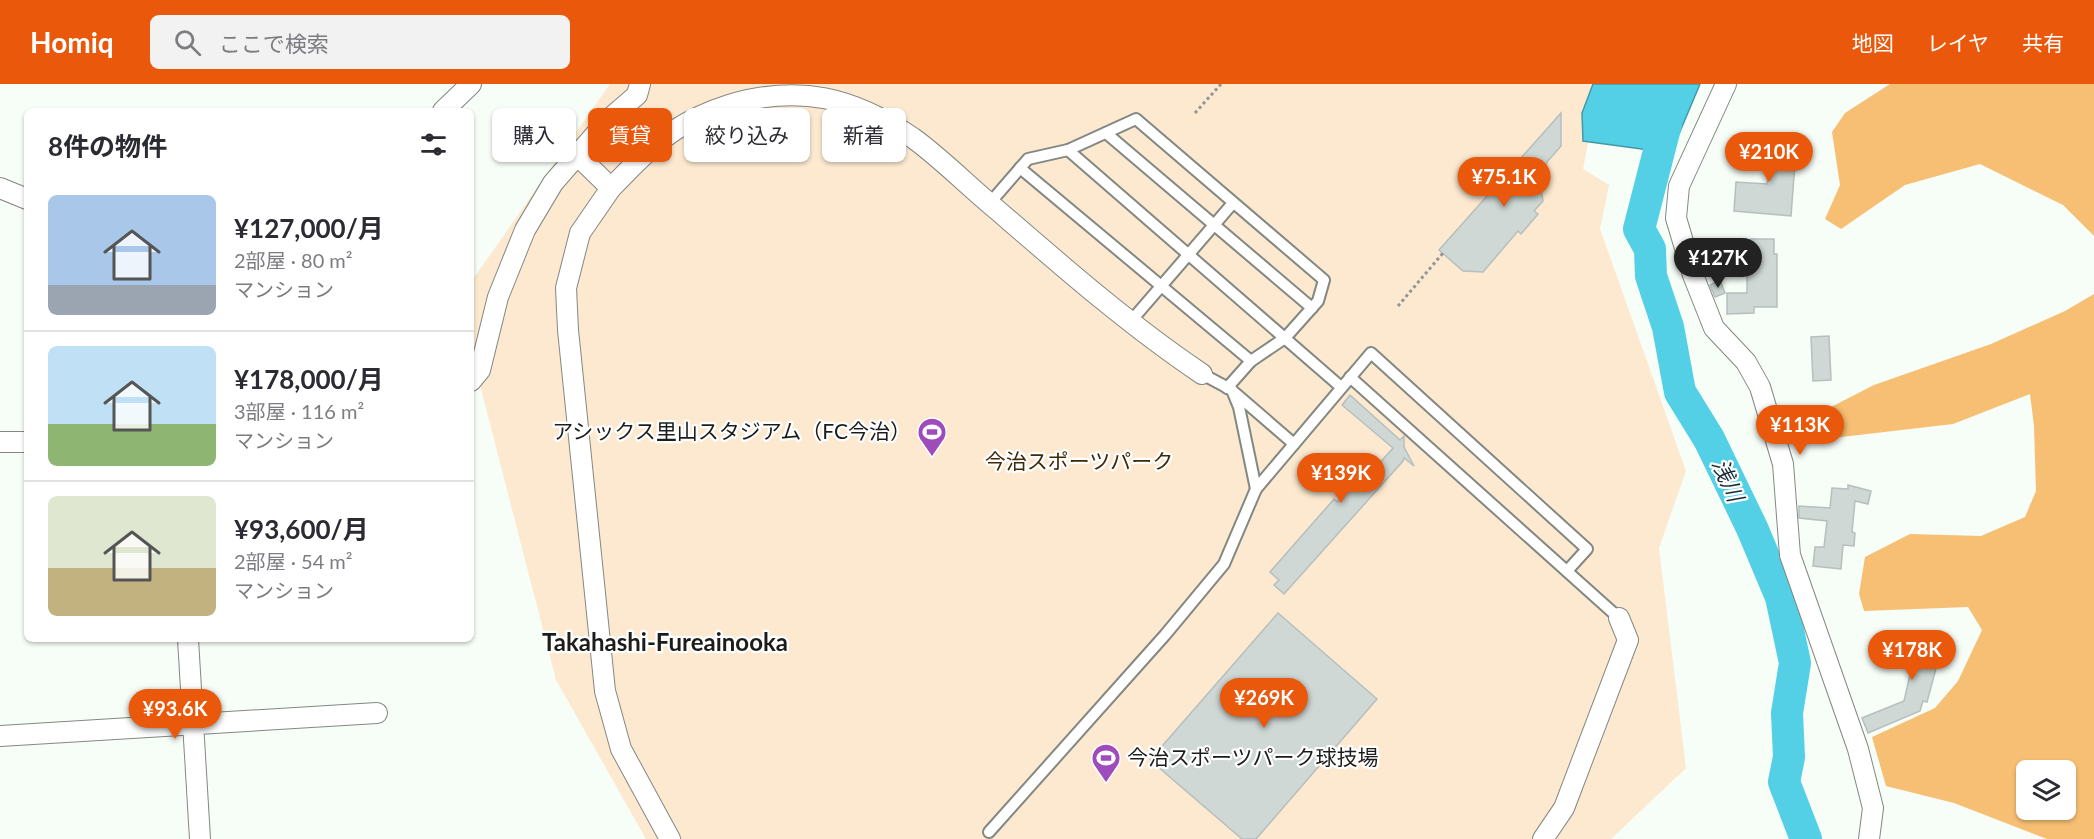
<!DOCTYPE html>
<html lang="ja">
<head>
<meta charset="utf-8">
<style>
	body { margin:0; font-family:Lato,"Noto Sans JP",sans-serif; background:#f2f2f3; color:#2b2b33; height:100vh; display:flex; flex-direction:column; font-size:22px; white-space:nowrap }
	* { box-sizing:border-box; margin:0 }
	p { font-size:20px; color:#7c7c81 }
	.icon { flex:none; width:33px; height:33px; fill:none; stroke:currentColor; stroke-width:2; stroke-linecap:round; stroke-linejoin:round }
	.map { position:relative; flex:1; overflow:hidden }
	.side { position:absolute; left:24px; top:24px; width:450px; height:534px; display:flex; flex-direction:column; background:#fff; border-radius:9px; box-shadow:0 2px 4px #0004 }
	.side>* { flex:none }
	.top-card { position:absolute; left:492px; top:24px; width:570px; height:54px; display:flex; gap:12px }
	.controls { position:absolute; left:2016px; top:676px; display:grid; gap:12px }
	.controls a { display:grid; place-items:center; width:60px; height:60px; border-radius:9px; background:#fff; box-shadow:0 2px 4px #0004; font-size:30px }
	.price { position:absolute; translate:-50% -51px; padding:0 14px; border-radius:21px; background:#ea580c; color:#fff; font-size:20px; line-height:39px; filter:drop-shadow(0 2px 3px #0008) }
	.price::after { content:''; position:absolute; left:50%; top:36px; width:18px; height:14px; margin-left:-9px; background:inherit; clip-path:polygon(0 0,100% 0,50% 100%) }
	.price.on { background:#222; color:#fff }
	ul { padding:0; list-style:none }
	li { display:flex; align-items:center; gap:18px; height:150px; padding:0 24px }
	li+li { border-top:2px solid #e1e1e2 }
	li span { display:grid; place-items:center; flex:none; width:168px; height:120px; border-radius:9px; color:#555 }
	li>.icon { margin-inline-start:auto }
	span .icon { width:72px; height:72px; fill:#fffc; stroke-width:1 }
	li b { font-size:26px }
	h2 { display:flex; justify-content:space-between; align-items:center; height:72px; padding:0 24px; font-size:26px }
	.tag { padding:0 21px; border-radius:9px; background:#fff; box-shadow:0 2px 4px #0004; font-size:21px; line-height:54px }
	.tag.on { background:#ea580c; color:#fff }
	header { display:flex; align-items:center; gap:36px; box-sizing:border-box; height:84px; padding:0 30px; background:#ea580c; color:#fff }
	header strong { font-size:28px }
	nav { display:flex; gap:33px; margin-inline-start:auto; font-size:21px }
	.search { width:420px; height:54px; background:#f2f2f3; display:flex; align-items:center; gap:15px; box-sizing:border-box; padding:0 21px; border-radius:9px; color:#7c7c81; font-size:22px }
	.map>svg:first-child { display:block }
	.green { fill:#fce9d0 }
	.forest { fill:#f7bf73; fill-rule:evenodd }
	.water { fill:#53cfe6; stroke:#429aa9; stroke-width:1.5 }
	.lines { fill:none; stroke-linecap:round; stroke-linejoin:round }
	.river { stroke:#53cfe6; stroke-width:32 }
	.building { fill:#cfd8d5; stroke:#b6bfbd; stroke-width:1.5 }
	.lane-casing { stroke:#838882; stroke-width:14 }
	.street-casing { stroke:#838882; stroke-width:22 }
	.path { stroke:#939793; stroke-width:3; stroke-dasharray:3 3; stroke-linecap:butt }
	.lane { stroke:#fff; stroke-width:10 }
	.street { stroke:#fff; stroke-width:20 }
	.labels { text-anchor:middle; stroke-width:4.5; stroke-linejoin:round; paint-order:stroke }
	.poi-label { font-size:21px; fill:#1b1d1b; stroke:#fff; text-anchor:end }
	.park-label { font-size:21px; fill:#3f2907; stroke:#fff }
	.water-label { font-size:22px; font-style:italic; fill:#1a2f34; stroke:#fff }
	.quarter-label { font-size:24px; font-weight:bold; fill:#1b1d1b; stroke:#fff }
</style>
</head>
<body>
<header>
<strong>Homiq</strong>
<div class="search"><svg class="icon" aria-label="search" viewBox="0 0 24 24"><circle cx="10" cy="10" r="6"/><path d="M15 15l6 6"/></svg>ここで検索</div>
<nav><a>地図</a><a>レイヤ</a><a>共有</a></nav>
</header>
<div class="map">
<svg width="2094" height="755" viewBox="0 0 2094 755">
	<rect width="100%" height="100%" fill="#f7fdf7"/>
	<path class="green" d="M610,0h985l2,9 -14,76 26,16 -9,44 86,242 -27,77 27,220 -75,71h-965l-90,-159 -85,-330v-68z"/>
	<g class="forest">
		<path d="M1890,0h204v152l-31,-31 -83,-41 -75,21 -64,44 -16,-10 15,-34 -8,-53 13,-19z"/>
		<path d="M2094,210v545h-47l-93,-36 -68,-17 -14,-49 63,-29 23,-27 24,-51 -14,-23 -104,4 -5,-17 6,-37 45,-23 71,2 44,-19 11,-26 -2,-65 -4,-32 -77,30 -163,19 -2,-14 86,-44 117,-41 74,-33zM2026,687h40v39h-40z"/>
	</g>
	<path class="water" d="M1593,0h107l-29,69 -88,-12 -1,-28z"/>
	<g class="lines">
		<path class="river" d="M1666,40l-27,105 11,20 1,27 17,51 12,65 29,47 43,89 29,69 14,66 -8,50 2,44 -5,25 22,57"/>
	</g>
	<g class="building">
		<path d="M1561,29v33l-14,16 -7,22 3,17 -9,10 4,3 -17,20 -3,-3 -35,41 -20,-1 -24,-21z"/>
		<path d="M1762,52l25,2 -2,24 10,1 -4,53 -57,-5 2,-29 31,2 2,-27 -9,-1z"/>
		<path d="M1750,155h24v15h3v53h-23v6l-27,1v-21h20v-34h3z"/>
		<path d="M1720,196l5,13 -10,4 -5,-12z"/>
		<path d="M1829,252l2,44 -18,1 -2,-44z"/>
		<path d="M1350,311l50,45 4,-4v11l10,19 -10,-8 -1,3 -119,133 -10,-9 5,-5 -9,-8 64,-73 3,3 27,-30 4,4 25,-28 -51,-43z"/>
		<path d="M1848,401l23,6 -3,13 -13,-3 -3,31 3,1 -1,13 -11,-1 -2,24 -28,-3 2,-19h9l3,-26 -28,-3v-12l31,2 2,-20 16,1z"/>
		<path d="M1278,529l99,86 -121,140h-14l-92,-79z"/>
		<path d="M1929,551l17,4 -5,22h-3l-11,41 -4,-1 -3,10 -52,22 -6,-15 42,-17 8,-35 -17,-4 6,-22 25,6z"/>
	</g>
	<g class="lines">
		<g class="lane-casing">
			<g id="lane">
				<path d="M1106,49l206,175"/>
				<path d="M1068,66l68,-31 188,161 -6,21 -33,37 -34,23 -24,27"/>
				<path d="M1020,84l231,193"/>
				<path d="M989,120l39,-45 40,-9 273,237"/>
				<path d="M1131,237l102,-118"/>
				<path d="M1202,290l30,16 7,17 17,82 115,-136 216,196 -20,22"/>
				<path d="M1350,293l269,241"/>
				<path d="M1235,309l59,51"/>
				<path d="M989,748l176,-197 59,-71 32,-75"/>
			</g>
		</g>
		<g class="street-casing">
			<g id="street">
				<path d="M1726,0l-47,102 -3,32 17,57 21,53 32,34 14,25 23,77 7,91 68,194 15,59 -4,31"/>
				<path d="M443,27l28,-27"/>
				<path d="M577,71l34,33 -31,45 -14,55 2,42 37,361 16,58 49,90"/>
				<path d="M0,104l27,11"/>
				<path d="M611,104c21,-21 40,-42 64,-58 17,-11 35,-19 54,-25 70,-21 124,-8 184,33 29,21 55,48 83,71 66,57 133,116 206,165"/>
				<path d="M471,297l9,-11 18,-73 27,-67 28,-47 55,-63 29,-25 3,-11"/>
				<path d="M0,358h27"/>
				<path d="M188,555l12,200"/>
				<path d="M0,652l377,-23"/>
				<path d="M1543,755l21,-31 64,-168 -9,-22"/>
			</g>
		</g>
		<g class="path">
			<path d="M1195,29l26,-29"/>
			<path d="M1398,222l45,-53"/>
		</g>
		<use href="#lane" class="lane"/>
		<use href="#street" class="street"/>
	</g>
	<defs>
		<g id="stadium-pin" transform="scale(1.5)"><path d="M0 17L-7.5 6A9.5 9.5 0 1 1 7.5 6Z" fill="#9e4cbb" stroke="#fff"/><path d="M0-5a6.5 5 0 1 0 0 10a6.5 5 0 1 0 0-10ZM-3.5-1.8h7v3.6h-7Z" fill="#fff"/></g>
	</defs>
	<g fill-rule="evenodd">
		<use href="#stadium-pin" x="932" y="348"/>
		<use href="#stadium-pin" x="1106" y="674"/>
	</g>
	<g class="labels">
		<g class="poi-label">
			<text x="911" y="355">アシックス里山スタジアム（FC今治）</text>
			<text x="1127" y="681" text-anchor="start">今治スポーツパーク球技場</text>
		</g>
		<g class="park-label">
			<text x="1079" y="385">今治スポーツパーク</text>
		</g>
		<g class="water-label">
			<text transform="translate(1728 396) rotate(66)" y="8">浅川</text>
		</g>
		<g class="quarter-label">
			<text x="665" y="567">Takahashi-Fureainooka</text>
		</g>
	</g>
</svg>
<div class="controls">
<a><svg class="icon" aria-label="layers" viewBox="0 0 24 24"><path d="M12 4l9 5-9 5-9-5zM3 14l9 5 9-5"/></svg></a>
</div>
<b class="price" style="left:1769px;top:99px">¥210K</b>
<b class="price" style="left:1504px;top:124px">¥75.1K</b>
<b class="price on" style="left:1718px;top:205px">¥127K</b>
<b class="price" style="left:1800px;top:372px">¥113K</b>
<b class="price" style="left:1341px;top:420px">¥139K</b>
<b class="price" style="left:1912px;top:597px">¥178K</b>
<b class="price" style="left:1264px;top:645px">¥269K</b>
<b class="price" style="left:175px;top:656px">¥93.6K</b>
<div class="top-card">
<a class="tag">購入</a>
<a class="tag on">賃貸</a>
<a class="tag">絞り込み</a>
<a class="tag">新着</a>
</div>
<section class="side">
<h2>8件の物件<svg class="icon" aria-label="filters" viewBox="0 0 24 24"><path d="M4 7h16M4 17h16"/><circle cx="9" cy="7" r="2"/><circle cx="15" cy="17" r="2"/></svg></h2>
<ul>
<li><span style="background:linear-gradient(#a9c7e8 75%,#9aa5b1 0)"><svg class="icon" aria-label="home" viewBox="0 0 24 24"><path d="M3 11l9-7 9 7M6 9v11h12V9"/></svg></span><div><b>¥127,000/月</b><p>2部屋 · 80 m²</p><p>マンション</p></div></li>
<li><span style="background:linear-gradient(#bfe0f5 65%,#8fb573 0)"><svg class="icon" aria-label="home" viewBox="0 0 24 24"><path d="M3 11l9-7 9 7M6 9v11h12V9"/></svg></span><div><b>¥178,000/月</b><p>3部屋 · 116 m²</p><p>マンション</p></div></li>
<li><span style="background:linear-gradient(#dfe7d0 60%,#c2b280 0)"><svg class="icon" aria-label="home" viewBox="0 0 24 24"><path d="M3 11l9-7 9 7M6 9v11h12V9"/></svg></span><div><b>¥93,600/月</b><p>2部屋 · 54 m²</p><p>マンション</p></div></li>
</ul>
</section>
</div>
</body>
</html>
